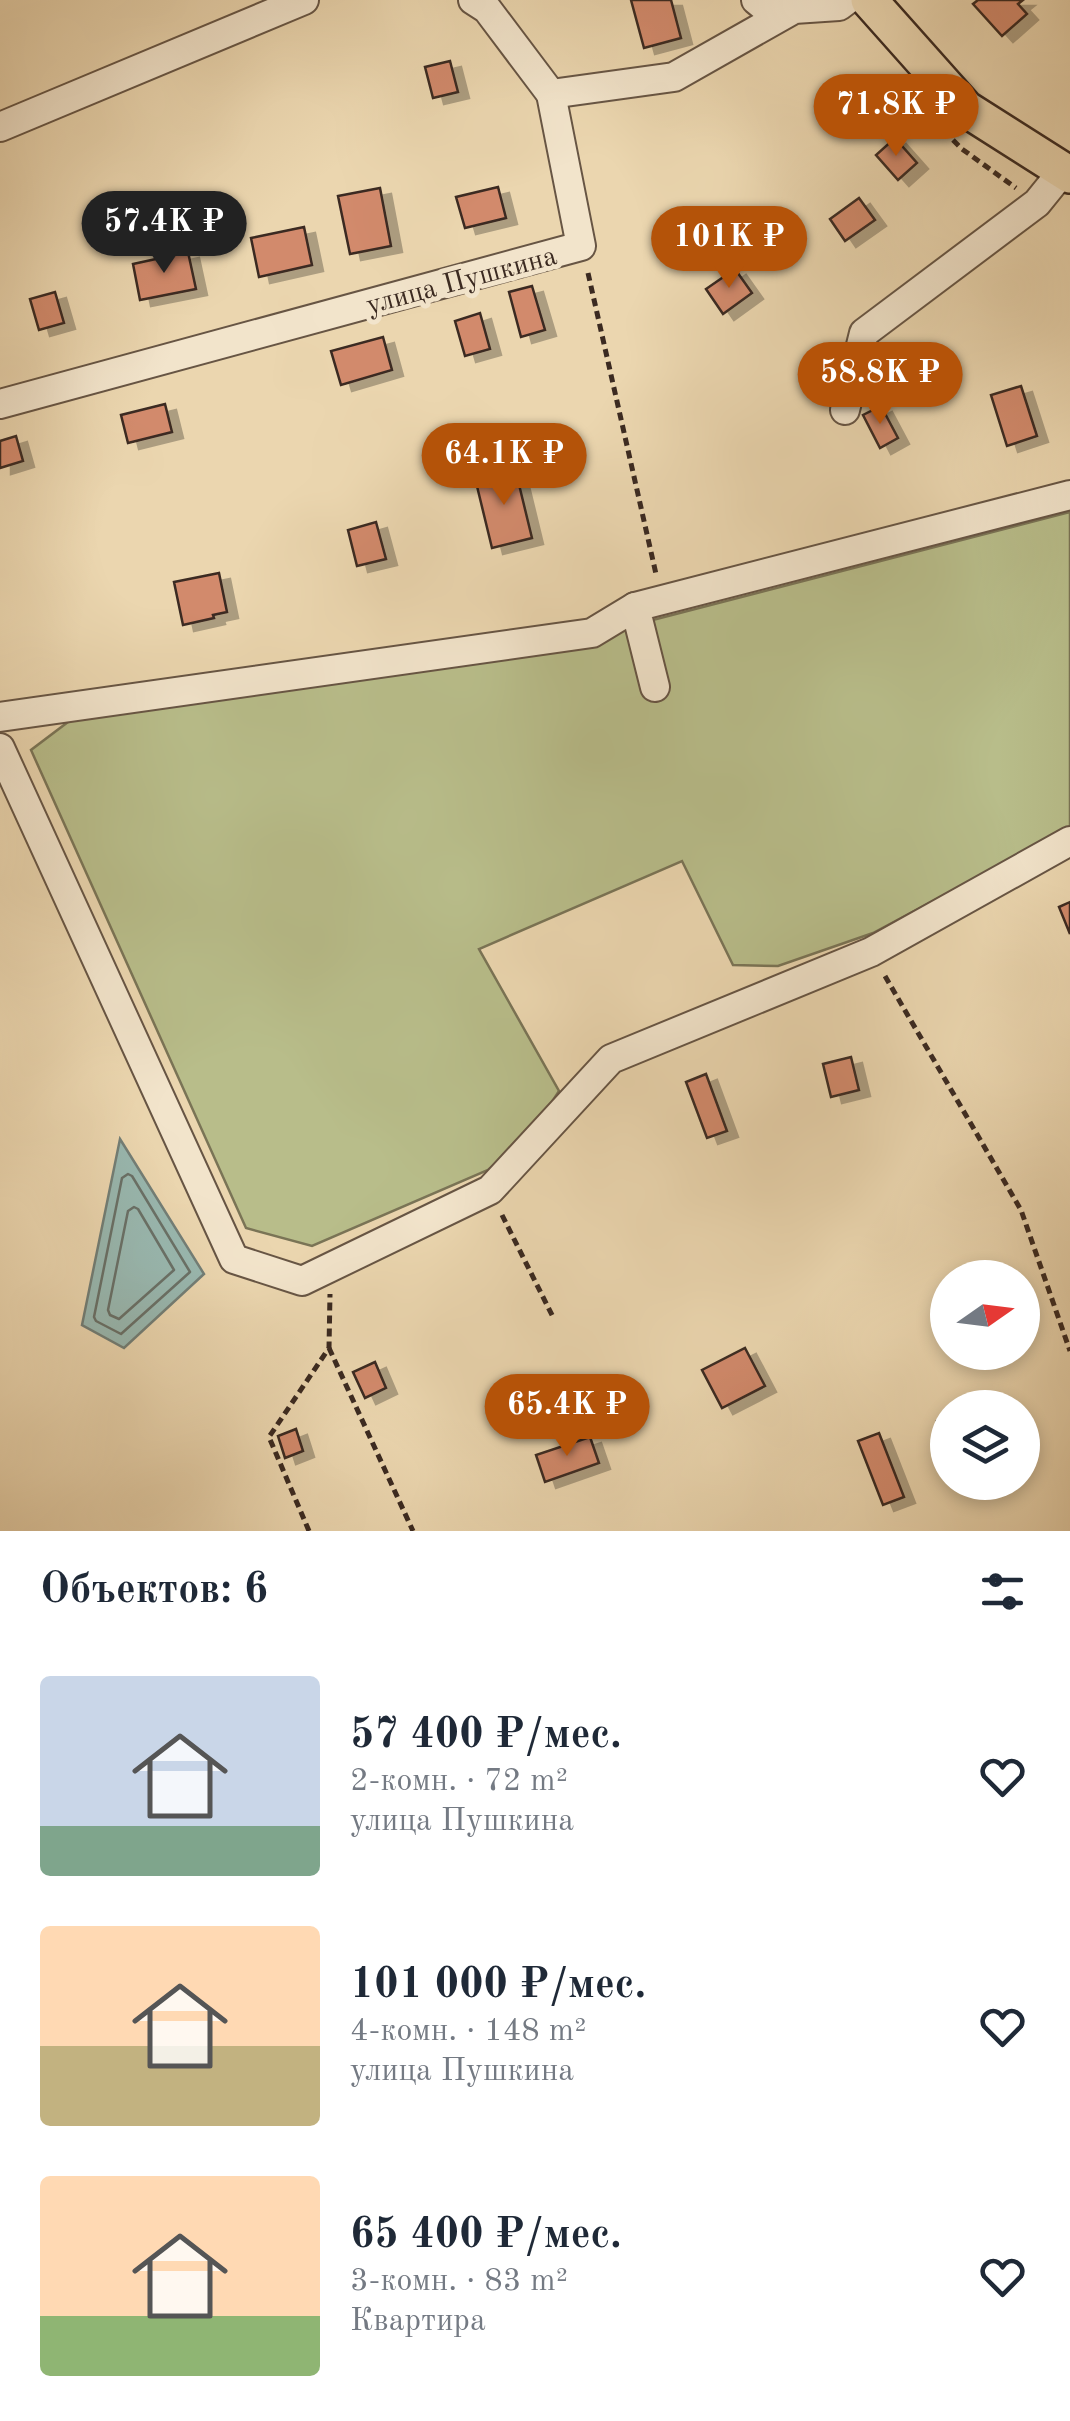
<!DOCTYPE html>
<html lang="ru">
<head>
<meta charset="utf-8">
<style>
	body { margin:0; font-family:"Old Standard TT",serif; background:#f2f2f3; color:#1f2937; height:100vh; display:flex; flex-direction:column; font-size:38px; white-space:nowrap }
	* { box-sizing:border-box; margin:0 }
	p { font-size:32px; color:#747a83 }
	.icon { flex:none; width:55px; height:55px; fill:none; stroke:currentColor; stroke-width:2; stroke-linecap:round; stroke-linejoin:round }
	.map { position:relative; height:1531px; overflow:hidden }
	.panel { display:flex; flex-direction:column; background:#fff; flex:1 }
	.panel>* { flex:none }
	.needle { width:65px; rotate:76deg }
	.buttons { position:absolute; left:930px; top:1260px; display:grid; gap:20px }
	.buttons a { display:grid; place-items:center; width:110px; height:110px; border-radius:50%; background:#fff; box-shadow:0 5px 15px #0003; font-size:50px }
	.price { position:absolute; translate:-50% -85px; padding:0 22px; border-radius:35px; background:#b45309; color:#fff; font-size:32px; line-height:65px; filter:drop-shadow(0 2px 5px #0008) }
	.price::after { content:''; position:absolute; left:50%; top:60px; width:30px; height:22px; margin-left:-15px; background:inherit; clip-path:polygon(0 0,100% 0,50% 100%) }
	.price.on { background:#222; color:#fff }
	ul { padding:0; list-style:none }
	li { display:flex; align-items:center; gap:30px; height:250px; padding:0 40px }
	li span { display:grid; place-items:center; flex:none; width:280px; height:200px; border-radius:10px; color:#555 }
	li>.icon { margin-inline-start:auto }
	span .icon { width:120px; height:120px; fill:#fffc; stroke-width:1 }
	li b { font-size:42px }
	h2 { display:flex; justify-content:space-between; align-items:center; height:120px; padding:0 40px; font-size:42px }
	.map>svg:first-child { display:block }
	.green { fill:#b8bd8a; stroke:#7a7456; stroke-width:2.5 }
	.water { fill:#99b8b0; stroke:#737f77; stroke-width:2.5 }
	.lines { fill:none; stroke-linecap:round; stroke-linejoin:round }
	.shore { stroke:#6a7168; stroke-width:2.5 }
	.building { fill:#d28a6c; stroke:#3b2a21; stroke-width:2.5; filter:url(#shadow) }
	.minor-casing { stroke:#675544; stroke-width:32 }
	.major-casing { stroke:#3b2a21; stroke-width:40 }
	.path { stroke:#3b2a21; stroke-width:5; stroke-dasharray:8 5; stroke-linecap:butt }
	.minor { stroke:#f2e4cb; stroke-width:28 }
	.major { stroke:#ebd6af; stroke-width:35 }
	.labels { text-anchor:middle; stroke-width:10; stroke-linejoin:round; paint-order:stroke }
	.street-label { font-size:28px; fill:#3b2a21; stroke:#f2e4cb }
</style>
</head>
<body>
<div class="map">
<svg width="1070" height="1531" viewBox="0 0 1070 1531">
	<defs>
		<filter id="shadow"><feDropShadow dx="11" dy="6" stdDeviation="0" flood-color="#0004"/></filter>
	</defs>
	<rect width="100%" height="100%" fill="#ebd6af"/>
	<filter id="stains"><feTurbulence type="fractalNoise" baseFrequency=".002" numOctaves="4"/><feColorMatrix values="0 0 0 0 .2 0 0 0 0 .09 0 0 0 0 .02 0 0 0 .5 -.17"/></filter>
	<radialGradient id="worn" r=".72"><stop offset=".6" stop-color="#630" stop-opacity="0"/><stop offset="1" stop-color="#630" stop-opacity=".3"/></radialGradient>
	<path class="green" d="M1070,512v316l-197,105 -95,33 -45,-1 -51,-104 -203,88 80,142 -27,42 -44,37 -176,76 -66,-18 -215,-478 41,-31 519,-83z"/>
	<path class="water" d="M120,1139l84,135 -80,74 -42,-23z"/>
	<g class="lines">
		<g class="shore">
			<path d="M128,1174l4,2 58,96 -69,62 -25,-13 -2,-4 28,-139z"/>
			<path d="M134,1207l4,2 36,61 -55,49 -9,-4 -2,-5 20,-99z"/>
		</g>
	</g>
	<g class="building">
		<path d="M631,0h40l10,38 -37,10z"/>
		<path d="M978,0h45l-5,4 9,10 -25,22 -29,-32z"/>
		<path d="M450,61l8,31 -25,6 -8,-31z"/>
		<path d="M895,138l22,25 -19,17 -22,-25z"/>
		<path d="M498,187l8,31 -41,10 -9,-31z"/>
		<path d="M380,188l11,58 -41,8 -12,-58z"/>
		<path d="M859,198l16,22 -30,21 -15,-22z"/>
		<path d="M304,227l8,38 -53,12 -8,-39z"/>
		<path d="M188,252l8,37 -56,11 -7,-36z"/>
		<path d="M735,269l17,24 -29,21 -17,-25z"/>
		<path d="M532,286l13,44 -24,7 -12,-45z"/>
		<path d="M55,292l9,31 -25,7 -9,-31z"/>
		<path d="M480,313l10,36 -25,7 -10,-35z"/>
		<path d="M383,337l9,33 -51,15 -10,-34z"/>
		<path d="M1021,386l16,50 -30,10 -16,-51z"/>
		<path d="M165,404l7,28 -44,11 -7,-28z"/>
		<path d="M881,406l17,32 -18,10 -17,-33z"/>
		<path d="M16,436l7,25 -23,7v-27z"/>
		<path d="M515,468l17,70 -40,10 -17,-70z"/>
		<path d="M376,522l10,37 -29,7 -9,-36z"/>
		<path d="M219,573l8,39 -14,3 1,3 -31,7 -9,-43z"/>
		<path d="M1070,902v32l-11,-27z"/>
		<path d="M851,1057l8,33 -28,7 -8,-33z"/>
		<path d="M706,1074l21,57 -20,7 -21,-56z"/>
		<path d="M745,1348l20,38 -43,22 -20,-38z"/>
		<path d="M375,1362l11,26 -21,10 -12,-26z"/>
		<path d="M948,1417v32l-11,-28z"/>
		<path d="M296,1429l7,22 -18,7 -7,-22z"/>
		<path d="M879,1433l25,64 -21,8 -25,-64z"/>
		<path d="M590,1437l9,26 -54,19 -9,-27z"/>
	</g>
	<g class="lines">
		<g class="minor-casing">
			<g id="minor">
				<path d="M473,0l14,9 64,85"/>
				<path d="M756,0l11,9h27"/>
				<path d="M0,127l304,-127"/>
				<path d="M0,404l581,-158 -30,-152 123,-17 120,-68 45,-3 8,-6"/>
				<path d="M845,410l19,-77 173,-130 25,-31"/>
				<path d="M655,687l-20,-80 435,-112"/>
				<path d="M0,717l592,-84 43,-26"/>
				<path d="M0,748l234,511 68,22 188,-91 121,-131 260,-107 199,-111"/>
			</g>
		</g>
		<g class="major-casing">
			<path id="major" d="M869,0l97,109 104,66"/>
		</g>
		<g class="path">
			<path d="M953,140l9,9 54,39"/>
			<path d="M588,273l68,301"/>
			<path d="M885,976l136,234 49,141"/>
			<path d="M502,1215l51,102"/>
			<path d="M329,1348l84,183"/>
			<path d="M309,1531l-40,-94 60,-89 1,-54"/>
		</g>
		<use href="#minor" class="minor"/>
		<use href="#major" class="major"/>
	</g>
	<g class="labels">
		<g class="street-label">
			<text transform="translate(461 279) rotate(-15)" y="10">улица Пушкина</text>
		</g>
	</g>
	<rect width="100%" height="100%" filter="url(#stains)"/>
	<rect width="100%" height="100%" fill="url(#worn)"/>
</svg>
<div class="buttons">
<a><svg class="needle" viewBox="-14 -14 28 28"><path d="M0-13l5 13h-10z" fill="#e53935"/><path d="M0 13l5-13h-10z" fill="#747a83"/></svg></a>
<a><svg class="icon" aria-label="layers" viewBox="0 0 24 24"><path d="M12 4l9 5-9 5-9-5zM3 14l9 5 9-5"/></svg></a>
</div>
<b class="price" style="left:896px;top:159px">71.8K ₽</b>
<b class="price on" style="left:164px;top:276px">57.4K ₽</b>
<b class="price" style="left:729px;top:291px">101K ₽</b>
<b class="price" style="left:880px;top:427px">58.8K ₽</b>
<b class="price" style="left:504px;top:508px">64.1K ₽</b>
<b class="price" style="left:567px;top:1459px">65.4K ₽</b>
</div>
<section class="panel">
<h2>Объектов: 6<svg class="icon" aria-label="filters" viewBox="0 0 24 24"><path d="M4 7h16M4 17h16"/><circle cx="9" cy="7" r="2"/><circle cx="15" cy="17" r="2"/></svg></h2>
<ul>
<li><span style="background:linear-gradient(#c9d6e8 75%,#7fa58c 0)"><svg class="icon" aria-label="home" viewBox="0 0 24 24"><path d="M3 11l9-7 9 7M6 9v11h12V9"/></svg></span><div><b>57 400 ₽/мес.</b><p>2-комн. · 72 m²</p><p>улица Пушкина</p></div><svg class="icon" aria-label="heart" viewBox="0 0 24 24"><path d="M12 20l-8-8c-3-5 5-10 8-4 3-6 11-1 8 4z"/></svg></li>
<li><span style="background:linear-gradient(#ffd9b3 60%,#c2b280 0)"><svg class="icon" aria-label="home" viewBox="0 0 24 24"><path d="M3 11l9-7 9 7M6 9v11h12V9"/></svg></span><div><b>101 000 ₽/мес.</b><p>4-комн. · 148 m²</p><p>улица Пушкина</p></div><svg class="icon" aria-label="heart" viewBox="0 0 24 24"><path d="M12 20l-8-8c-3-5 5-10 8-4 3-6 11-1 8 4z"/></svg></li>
<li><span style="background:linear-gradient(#ffd9b3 70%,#8fb573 0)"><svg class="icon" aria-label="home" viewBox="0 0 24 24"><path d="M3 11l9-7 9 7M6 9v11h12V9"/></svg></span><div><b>65 400 ₽/мес.</b><p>3-комн. · 83 m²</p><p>Квартира</p></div><svg class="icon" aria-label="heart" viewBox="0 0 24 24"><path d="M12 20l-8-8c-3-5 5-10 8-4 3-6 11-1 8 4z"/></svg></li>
</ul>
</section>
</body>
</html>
